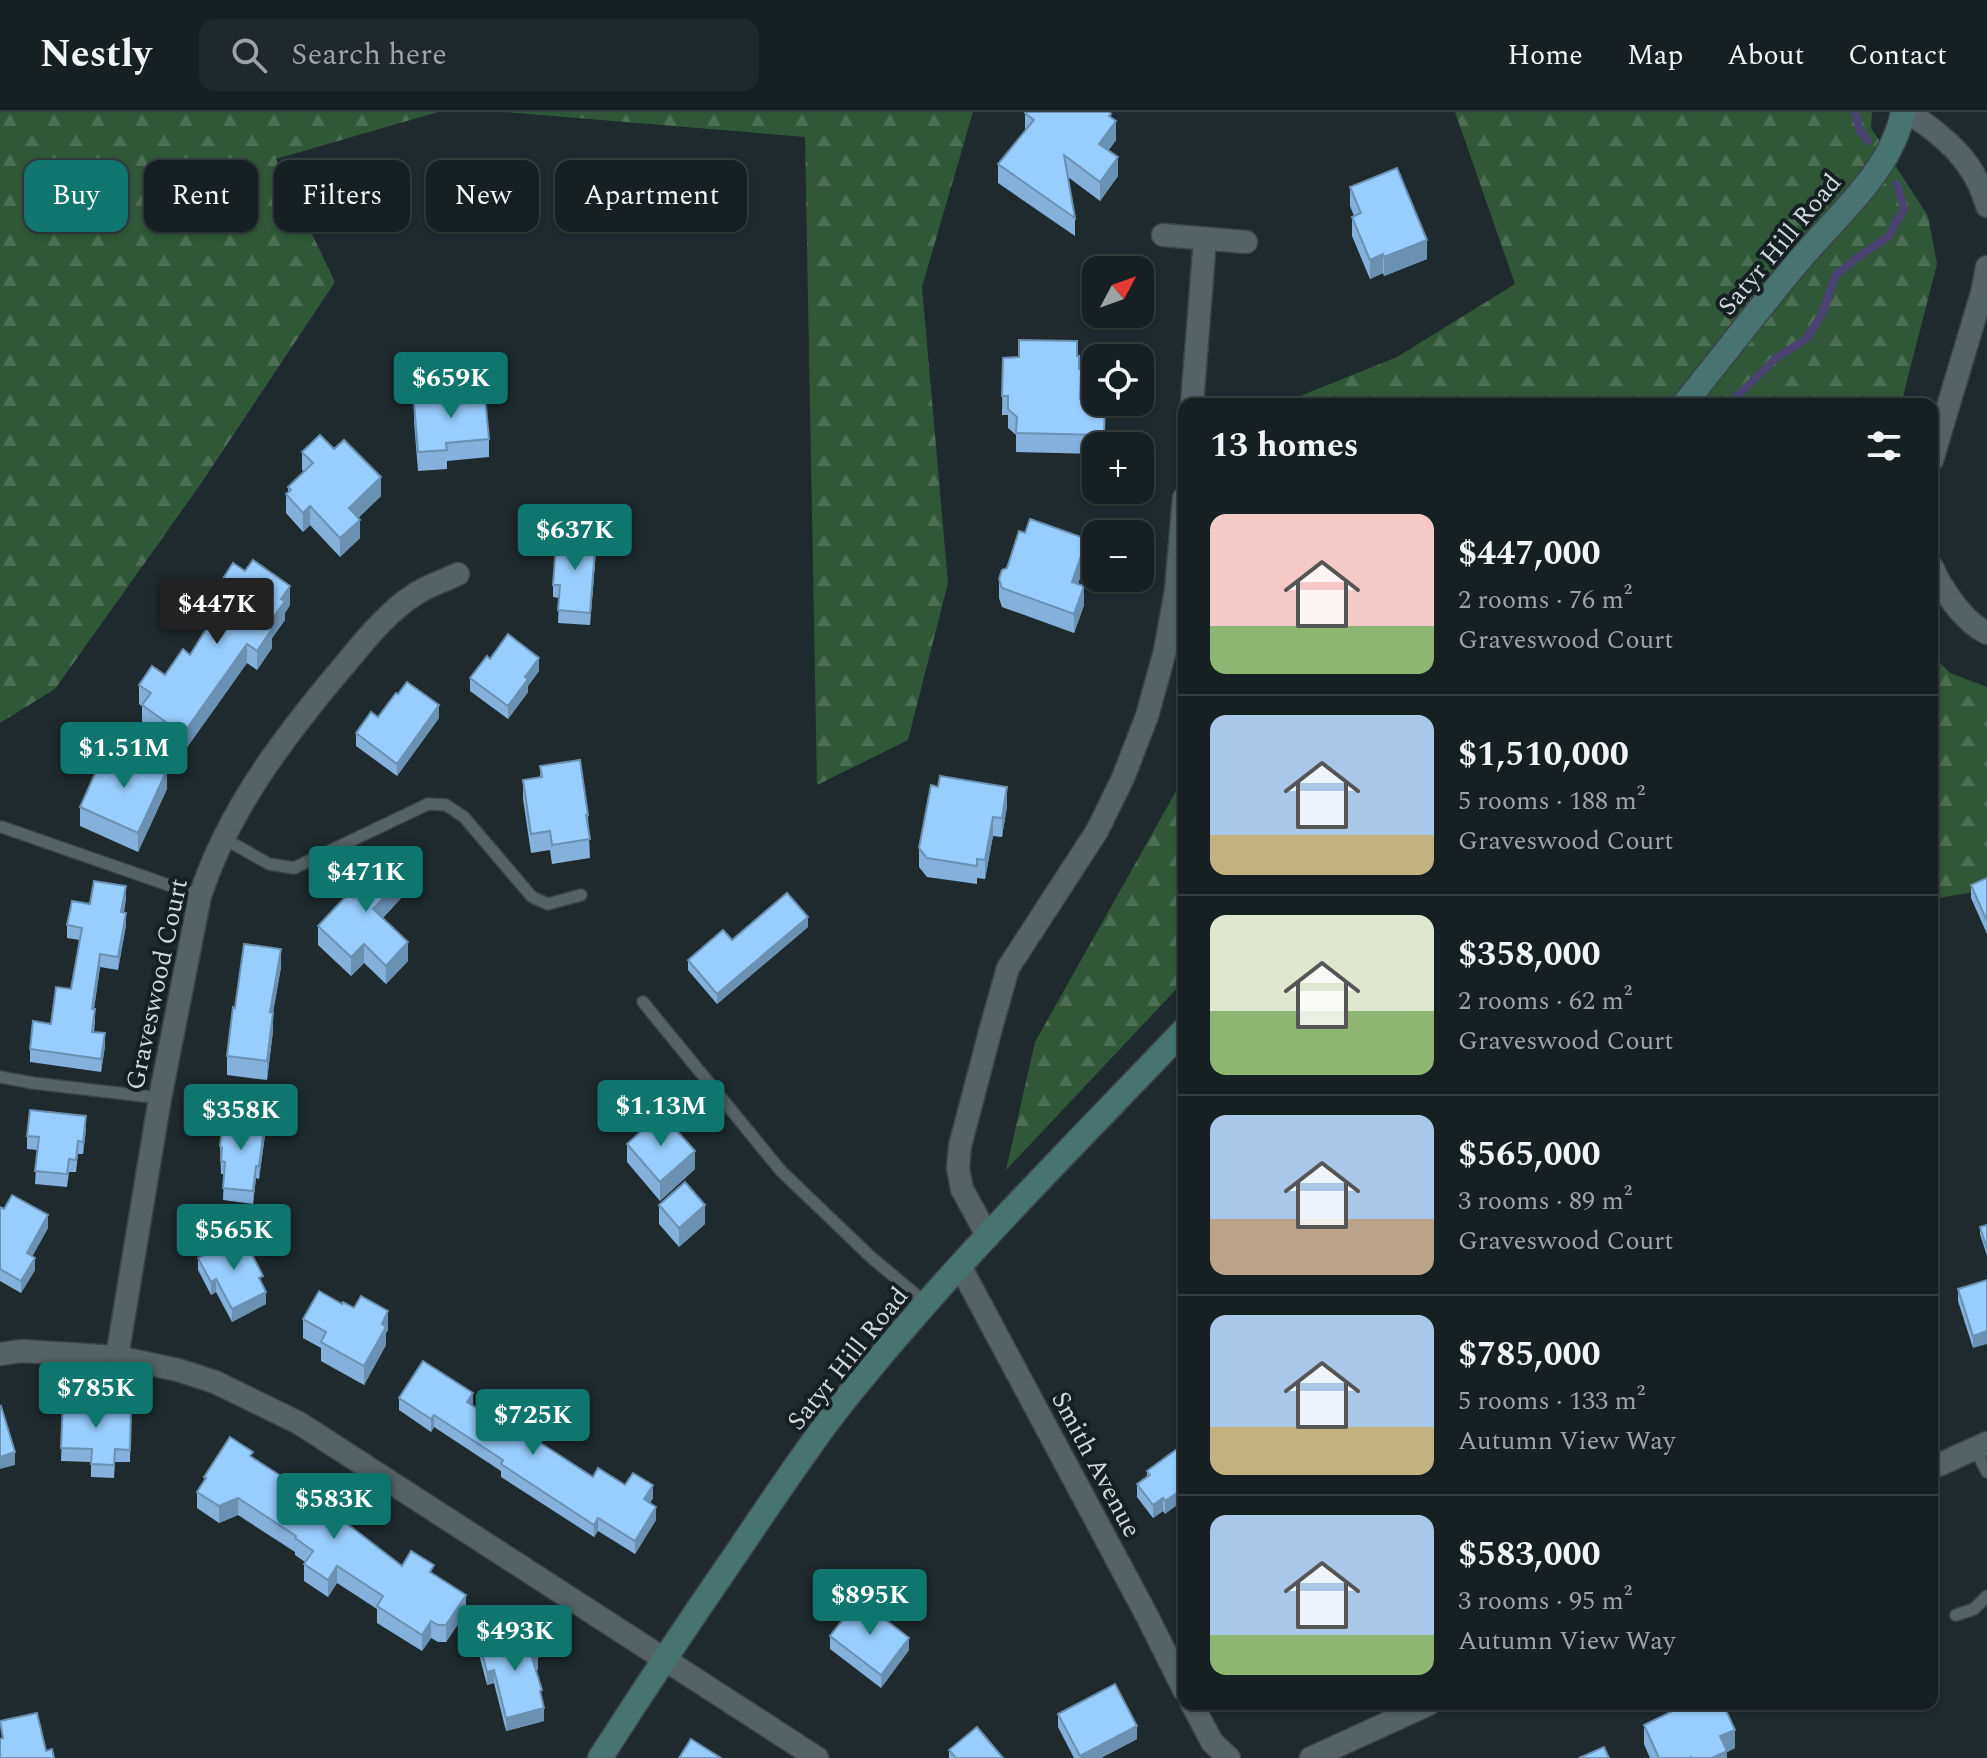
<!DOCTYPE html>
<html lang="en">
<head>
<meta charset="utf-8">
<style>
	body { margin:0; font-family:Spectral,serif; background:#1f282a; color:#f1f3f6; height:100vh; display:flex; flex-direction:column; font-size:30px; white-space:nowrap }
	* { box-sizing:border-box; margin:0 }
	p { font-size:26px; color:#9ea3a5 }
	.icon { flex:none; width:44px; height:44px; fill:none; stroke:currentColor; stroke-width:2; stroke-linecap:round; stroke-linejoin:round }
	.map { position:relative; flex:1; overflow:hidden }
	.drawer { position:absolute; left:1178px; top:286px; width:760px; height:1312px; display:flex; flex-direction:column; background:#162022; border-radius:16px; box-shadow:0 2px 6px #0004,0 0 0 2px #353e40 }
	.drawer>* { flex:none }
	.hud { position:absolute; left:24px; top:48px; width:760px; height:72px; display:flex; gap:16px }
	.needle { width:52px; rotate:49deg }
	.tools { position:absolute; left:1082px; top:144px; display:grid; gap:16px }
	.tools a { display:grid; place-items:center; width:72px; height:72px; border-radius:16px; background:#162022; box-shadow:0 2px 6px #0004,0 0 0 2px #353e40; font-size:40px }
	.price { position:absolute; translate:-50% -68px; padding:0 18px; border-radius:8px; background:#0f766e; color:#fff; font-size:26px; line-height:52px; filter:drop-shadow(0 2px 4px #0008) }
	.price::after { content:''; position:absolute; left:50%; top:48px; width:24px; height:18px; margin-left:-12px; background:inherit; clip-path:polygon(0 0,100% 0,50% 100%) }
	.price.current { background:#222; color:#fff }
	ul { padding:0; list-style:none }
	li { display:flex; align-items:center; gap:24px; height:200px; padding:0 32px }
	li+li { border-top:2px solid #353e40 }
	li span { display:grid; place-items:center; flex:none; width:224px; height:160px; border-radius:16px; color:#555 }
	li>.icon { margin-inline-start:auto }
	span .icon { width:96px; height:96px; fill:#fffc; stroke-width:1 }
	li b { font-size:34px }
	h2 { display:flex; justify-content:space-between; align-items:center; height:96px; padding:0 32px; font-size:34px }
	.chip { padding:0 28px; border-radius:16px; background:#162022; box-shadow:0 2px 6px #0004,0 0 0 2px #353e40; font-size:28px; line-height:72px }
	.chip.current { background:#0f766e; color:#fff }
	header { display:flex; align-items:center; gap:48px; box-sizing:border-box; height:112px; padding:0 40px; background:#162022; border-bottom:2px solid #353e40 }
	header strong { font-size:38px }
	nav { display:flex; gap:44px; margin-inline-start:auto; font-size:28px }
	.search { width:560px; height:72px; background:#1f282a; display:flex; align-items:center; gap:20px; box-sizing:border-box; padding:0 28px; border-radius:16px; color:#9ea3a5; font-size:30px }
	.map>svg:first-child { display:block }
	.forest { fill:url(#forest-firs) }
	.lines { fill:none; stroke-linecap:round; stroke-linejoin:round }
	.stream { stroke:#4a4371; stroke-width:8 }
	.lane-casing { stroke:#3b4548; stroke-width:14 }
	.street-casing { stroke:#3b4548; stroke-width:25 }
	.secondary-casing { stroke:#3b4548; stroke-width:27 }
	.lane { stroke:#566366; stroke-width:11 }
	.street { stroke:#566366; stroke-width:22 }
	.secondary { stroke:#477471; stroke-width:24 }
	.wall { fill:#83b1db }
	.shaded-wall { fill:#6a90b2 }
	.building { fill:#98ceff; stroke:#6a90b2; stroke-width:2 }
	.labels { text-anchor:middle; stroke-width:8; stroke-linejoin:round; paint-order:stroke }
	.street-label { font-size:26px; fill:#d0d7d9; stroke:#152023 }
</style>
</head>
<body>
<header>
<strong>Nestly</strong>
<div class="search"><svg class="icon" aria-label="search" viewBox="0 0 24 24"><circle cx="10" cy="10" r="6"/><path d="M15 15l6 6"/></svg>Search here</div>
<nav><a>Home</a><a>Map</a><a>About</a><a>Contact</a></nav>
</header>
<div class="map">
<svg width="1987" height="1646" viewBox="0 0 1987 1646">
	<defs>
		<pattern id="forest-firs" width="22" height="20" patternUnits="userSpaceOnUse" patternTransform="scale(2)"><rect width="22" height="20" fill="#305738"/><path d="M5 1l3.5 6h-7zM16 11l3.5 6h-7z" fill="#4d6e54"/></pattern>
	</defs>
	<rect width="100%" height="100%" fill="#1e2a2d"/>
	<g class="forest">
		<path d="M0,0h438l-162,47 59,123 -135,203 -145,204 -55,34z"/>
		<path d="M504,0h469l-51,175 26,296 -40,157 -91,45 -12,-648z"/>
		<path d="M1455,0h417l-1,16 57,88 9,48 -36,140h-608v-5l104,-42 118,-73z"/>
		<path d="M1932,543l18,18 37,14v234l-12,-29 -43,7z"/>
		<path d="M1184,665v204l-178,189 29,-128z"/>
	</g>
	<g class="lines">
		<g class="stream">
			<path d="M1855,0l5,19 8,10"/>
			<path d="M1729,292l46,-45 31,-20 16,-25 13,-38 23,-19 30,-20 16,-28 -7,-25"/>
		</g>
		<g class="lane-casing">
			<g id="lane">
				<path d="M2,715l198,69"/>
				<path d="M223,726l46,26 25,4 134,-64 18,1 18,12 68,80 16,7 33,-9"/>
				<path d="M643,890l138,169 91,87 54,45"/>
				<path d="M0,965l33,6 127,15"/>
				<path d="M1975,1336l12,24"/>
				<path d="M1956,1503l18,-6 13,-13"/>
			</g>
		</g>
		<g class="street-casing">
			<g id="street">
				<path d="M1908,0c37,25 67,49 79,94"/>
				<path d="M1163,123l83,7"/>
				<path d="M1192,292l13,-165"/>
				<path d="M1932,348l50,-167 5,-26"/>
				<path d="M1932,455c10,23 32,55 55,66"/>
				<path d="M988,1125l-26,-48 -4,-21 2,-22 31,-118 17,-60 89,-137 26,-53 24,-62 18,-65 11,-61 8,-92"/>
				<path d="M960,1154l186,348 38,76"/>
				<path d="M0,1242l22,-3 95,6 61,13 37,12 84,41 518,335"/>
				<path d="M117,1245l43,-259 40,-202c28,-86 84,-159 141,-227 22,-26 44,-55 73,-74 12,-9 30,-14 44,-21"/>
				<path d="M1932,1356l55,-25"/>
				<path d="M1192,1592l20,38 17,16"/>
				<path d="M1311,1646l118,-54"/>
			</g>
		</g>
		<g class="secondary-casing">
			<g id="secondary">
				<path d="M1684,292c40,-49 78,-100 119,-148 37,-43 89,-87 100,-144"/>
				<path d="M600,1646c45,-70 91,-139 138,-207 31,-46 61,-91 94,-135 107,-137 232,-260 352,-386"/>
			</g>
		</g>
		<use href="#lane" class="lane"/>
		<use href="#street" class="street"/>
		<use href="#secondary" class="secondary"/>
	</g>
	<g class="wall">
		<path d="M1025,1l86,4 5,23 -8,11 10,25 -18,25 -32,-24 7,41v18l-77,-53v-19l27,-33z"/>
		<path d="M1350,75l77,72 -43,17 -1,-3 -13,6 -18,-43v-19l2,-1 -4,-10z"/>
		<path d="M1077,244l4,43 24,3 -1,44h-8v8l-80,-2v-17l-8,-7v-13h-6l1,-57z"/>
		<path d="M446,274l24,12 19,41v18l-42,4v8l-29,2 -4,-49v-19l32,-3z"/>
		<path d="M302,340l79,44 -23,22 2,20 -20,19 -30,-32 -7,7 -17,-19v-19l2,-2v-5l16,-15 -2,-2z"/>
		<path d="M596,438l-6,75 -32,-2 1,-25 -6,-1v-12z"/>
		<path d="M1087,446l-9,26 6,21 -10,28 -72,-26 -3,-9v-19z"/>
		<path d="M220,471l70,22 -5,8v7l-13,18v10l-15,22 -10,-7 -64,90 -41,-29v-18l-3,-2v-19l26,-10 25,-20 22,-36v-5l9,-11 -1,-1z"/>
		<path d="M490,547l49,12 -11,15v6l-20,27 -38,-28v-13z"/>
		<path d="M378,605l61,1 -42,58 -41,-30v-13z"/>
		<path d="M540,654l48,49 2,43 -38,6 -2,-14 -19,3 -8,-54v-19l17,-3z"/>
		<path d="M167,677l-29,63 -58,-26v-19z"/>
		<path d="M1007,694l-5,31 -9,-1 -8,43 -8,-1v6l-50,-7 -8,-10v-19z"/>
		<path d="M1987,766v56l-16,-36v-13z"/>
		<path d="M346,775l57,9 -20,22 25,43 -22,23 -22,-21 -13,13 -33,-31v-19l28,-30z"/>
		<path d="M126,787l-2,13 2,13 -8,45 -18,-3 -6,42 1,13 -1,10 11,14 -4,26 -71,-10v-13l21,-25 20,-35 9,-49 -13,-2v-13l23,-21z"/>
		<path d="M808,815l-91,77 -29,-34v-10l44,-20z"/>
		<path d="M281,855l-8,45v19l-6,49 -40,-5v-19z"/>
		<path d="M86,1017l-3,25h-5l-2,18h-7l-2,15 -32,-3 2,-34 -10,-1v-13z"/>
		<path d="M265,1023l-6,44 -3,-1 -3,26 -30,-4 1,-26h-3l-1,-28z"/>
		<path d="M627,1032l68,25 -35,32 -33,-39z"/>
		<path d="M659,1093l46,19 -26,23 -20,-23z"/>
		<path d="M0,1095l48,21 -16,28 3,14 -14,23 -21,-12z"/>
		<path d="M1987,1113v31l-7,-22v-7z"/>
		<path d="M198,1146l65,27 3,19 -34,18 -16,-30 -5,3 -13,-25z"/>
		<path d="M1987,1168l-14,68 -15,-47v-12z"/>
		<path d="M303,1207l85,11 -2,3v12l-22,40 -43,-24v-13l-18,-10z"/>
		<path d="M399,1286l74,7 46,30 74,42 32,8 28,13 -3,5 6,17 -21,34 -37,-23 -4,6 -93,-60v-6l-67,-44 -3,5 -32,-22z"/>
		<path d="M63,1287l26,9 42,1 -1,53h-15l-1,16 -23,-1v-15l-30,-1z"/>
		<path d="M1184,1332l-19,70 -2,-3 -10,7 -16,-21v-13l10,-8v-5z"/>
		<path d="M253,1346l45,46 -1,3 105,59 32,9 32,37 -20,30h-8l-7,-4 -9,13 -45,-28v-14l-40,-26 -9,14 -24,-16v-17l1,-2 -10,-7v-3l-57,-37 -19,8 -22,-15v-16l7,-11v-4z"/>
		<path d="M830,1524l79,14 -28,38 -51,-39z"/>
		<path d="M480,1533l58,25h-2l6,31 2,20 -38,10 -12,-48 -7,2 -7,-27z"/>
		<path d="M1670,1597l65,39 -8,4v6h-77l-6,-14v-19l26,-12z"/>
		<path d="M1058,1602l79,25 -36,19h-27l-16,-31z"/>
		<path d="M949,1638l54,8h-54z"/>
	</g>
	<g class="shaded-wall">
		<path d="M1111,2v14l5,-7v19l-17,23v-19z"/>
		<path d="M1118,45v19l-18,25v-19z"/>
		<path d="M1427,128v19l-43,17v-19z"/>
		<path d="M1383,142v19l-13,6v-19z"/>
		<path d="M381,365v19l-32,31v-19z"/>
		<path d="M310,394v19l-7,7v-19z"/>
		<path d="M360,408v18l-20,19v-19z"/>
		<path d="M596,425v13l-6,75v-12z"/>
		<path d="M1087,427v19l-15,42v-18z"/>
		<path d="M290,474v19l-5,8v7l-13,18v10l-15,22v-19l10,-25 14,-27z"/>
		<path d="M1084,474v19l-10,28v-19z"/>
		<path d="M247,532v19l-64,90v-19z"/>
		<path d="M539,546v13l-11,15v6l-20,27v-13l17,-29z"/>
		<path d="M439,593v13l-42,58v-12z"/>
		<path d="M167,658v19l-29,63v-19z"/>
		<path d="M1007,675v19l-5,31v-19z"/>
		<path d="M993,705v19l-8,43v-19z"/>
		<path d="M403,765v19l-30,32v-19z"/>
		<path d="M126,774v13l-5,25v-12z"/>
		<path d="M126,801v12l-8,45v-13z"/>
		<path d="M808,805v10l-91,77v-10z"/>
		<path d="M408,830v19l-22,23v-18z"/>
		<path d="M364,832v19l-13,13v-19z"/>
		<path d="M281,837v18l-11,64v-19z"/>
		<path d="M100,842v13l-8,55v-13z"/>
		<path d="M273,901v18l-6,49v-19z"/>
		<path d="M105,921v13l-4,26v-13z"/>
		<path d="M86,1004v13l-3,25v-12z"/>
		<path d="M265,1010v13l-6,44v-13z"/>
		<path d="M695,1039v18l-35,32v-19z"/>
		<path d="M256,1054v12l-3,26v-13z"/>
		<path d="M705,1093v19l-26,23v-19z"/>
		<path d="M48,1103v13l-21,38v-13z"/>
		<path d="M35,1146v12l-14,23v-12z"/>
		<path d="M216,1167v13l-5,3v-13z"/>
		<path d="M266,1180v12l-34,18v-13z"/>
		<path d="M388,1199v19l-2,3v12l-22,40v-19l18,-42z"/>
		<path d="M1987,1219v13l-14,4v-12z"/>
		<path d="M473,1281v13l-6,-4z"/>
		<path d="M434,1303v12l-3,5v-13z"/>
		<path d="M15,1340v13l-15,4v-12z"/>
		<path d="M653,1373v13l-9,14v-13z"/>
		<path d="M298,1375v17l-8,16v-17z"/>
		<path d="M1184,1376v12l-19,14v-13z"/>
		<path d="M238,1386v17l-19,8v-17z"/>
		<path d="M1163,1386v13l-10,7v-13z"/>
		<path d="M656,1395v13l-21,34v-13z"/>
		<path d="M598,1406v13l-4,6v-12z"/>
		<path d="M337,1454v17l-9,14v-17z"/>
		<path d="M466,1483v17l-20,30v-17z"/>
		<path d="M431,1509v17l-9,13v-16z"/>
		<path d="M909,1526v12l-28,38v-13z"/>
		<path d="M538,1545v13l-6,1v-13z"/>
		<path d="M494,1558v13l-7,2v-13z"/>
		<path d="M544,1596v13l-38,10v-13z"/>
		<path d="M1137,1614v13l-36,19h-21v-2z"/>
		<path d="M1735,1618v18l-8,4v6h-15l8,-22z"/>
	</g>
	<g class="building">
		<path d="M1026,0h83l2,2 -2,2 7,5 -17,23 19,13 -18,25 -36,-27 11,63 -77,-54 36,-44 -9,-7z"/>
		<path d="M1397,56l30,72 -43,17 -1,-3 -13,6 -18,-43 9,-4 -11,-26z"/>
		<path d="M1019,228l58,1v15h2v13l2,1 -1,29h16v3h9l-1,33 -88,-2 1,-16 -9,-8v-13h-6l1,-38 16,-1z"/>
		<path d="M469,272l1,14 15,-1 4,42 -43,4 1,7 -29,2 -4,-49 33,-3 -1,-14z"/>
		<path d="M320,323l14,14 10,-9 37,37 -32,31 11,12 -20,18 -30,-32 -7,7 -17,-19 5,-4 -3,-3 25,-24 -11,-11z"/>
		<path d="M1030,407l57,20 -15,43 12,4 -10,28 -72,-26 -3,-9 3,-9 5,-2 12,-37 6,2z"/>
		<path d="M557,422l39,3 -6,76 -32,-3 2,-25h-7z"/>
		<path d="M253,448l37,26 -9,13 4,2 -18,25 5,3 -15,22 -10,-7 -64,90 -41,-29 9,-12 -12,-8 13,-19 13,9 18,-26 7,6 25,-40 -3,-1 19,-23 -11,-8 13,-20 12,8z"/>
		<path d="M508,522l31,24 -14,19 3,2 -20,27 -38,-28 17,-22 3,3z"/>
		<path d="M407,570l32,23 -42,59 -41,-31 15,-21 7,5 18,-24 2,1z"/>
		<path d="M121,638l46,20 -29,63 -58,-26 23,-51 13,6z"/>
		<path d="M580,648l8,55h-2l4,24 -38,6 -2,-14 -19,3 -8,-54 19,-3 -2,-11z"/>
		<path d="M940,664l67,11 -5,31 -9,-1 -8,43 -8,-1v7l-50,-8 -8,-10 12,-63 7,2z"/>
		<path d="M378,741l25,24 -30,32 35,33 -22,24 -22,-22 -13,13 -33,-31 33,-35 -5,-4z"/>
		<path d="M1987,766v43l-16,-36z"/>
		<path d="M94,769l32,5 -5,26 5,1 -8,44 -18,-3 -8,55h3l-3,23 13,1 -4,26 -71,-10 3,-28 18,3 5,-37 15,2 11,-61 -15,-3 5,-24 18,3z"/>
		<path d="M787,781l21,24 -91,77 -29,-34 35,-30 9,10z"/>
		<path d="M244,832l37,5 -11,63 3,1 -6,48 -40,-5 6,-49 2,1z"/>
		<path d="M30,998l56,6 -3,26 -5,-1 -2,19 -7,-1 -2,15 -32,-3 4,-34 -12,-1z"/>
		<path d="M661,1001l34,38 -35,31 -33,-38z"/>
		<path d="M224,1005l41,5 -6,44h-3l-3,25 -30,-3 2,-26 -4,-1 1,-14 -2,-1z"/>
		<path d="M685,1070l20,23 -26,23 -20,-23z"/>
		<path d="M12,1083l36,20 -21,38 8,5 -14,23 -21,-12v-62l4,2z"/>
		<path d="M1987,1113v24l-7,-22z"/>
		<path d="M242,1123l21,41 -4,2 7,14 -34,17 -16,-30 -5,3 -13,-24z"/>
		<path d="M1987,1168v51l-14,5 -15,-47z"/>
		<path d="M319,1179l23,13 1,-2 11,6 7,-12 27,15 -6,13 4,3 -22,39 -43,-24 5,-10 -23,-13z"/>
		<path d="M423,1249l50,32 -6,9 52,33 3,-4 71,46 5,-9 27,17 8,-12 20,12 -9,14 12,8 -21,34 -37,-23 -4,7 -93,-61 2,-4 -69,-45 -3,4 -32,-21z"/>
		<path d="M63,1287l26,1v8l42,1 -1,41 -15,-1 -1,16 -23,-1 1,-15 -31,-1z"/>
		<path d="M1,1294l14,46 -15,5v-50z"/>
		<path d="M230,1325l23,15 -3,4 48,31 -8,16 26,15 8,-12 78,60 9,-15 23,14 -4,7 36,23 -20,30h-8l-7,-4 -9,14 -45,-29 6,-10 -46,-30 -9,14 -24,-16 9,-13 -18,-13 1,-2 -58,-38 -19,8 -22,-14 9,-14 -2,-1z"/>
		<path d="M1184,1332v44l-19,13 -2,-3 -10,7 -16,-21 13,-9 -3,-4z"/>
		<path d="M859,1487l50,39 -28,37 -51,-39z"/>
		<path d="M532,1520l6,25 -6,1 10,32 -2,1 4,17 -38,10 -12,-48 -7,2 -7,-27z"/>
		<path d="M1115,1572l22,42 -57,30 -22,-42z"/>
		<path d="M1680,1592h43l12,26 -15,6 7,15 -15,7h-20l-1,-1 -2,1h-30l-15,-33 27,-13 -1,-3z"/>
		<path d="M37,1601l9,38 6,-2 2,9h-54v-19l3,-1 -3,-17z"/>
		<path d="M977,1615l26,31h-47l-7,-8z"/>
		<path d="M691,1627l30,19h-42z"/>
		<path d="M1604,1635l5,11h-30z"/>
	</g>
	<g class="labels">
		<g class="street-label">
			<text transform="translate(1779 132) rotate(-50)" y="9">Satyr Hill Road</text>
			<text transform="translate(156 872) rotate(-78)" y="9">Graveswood Court</text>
			<text transform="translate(847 1246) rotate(-51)" y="9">Satyr Hill Road</text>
			<text transform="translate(1097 1352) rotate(62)" y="9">Smith Avenue</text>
		</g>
	</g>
</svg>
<div class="tools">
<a><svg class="needle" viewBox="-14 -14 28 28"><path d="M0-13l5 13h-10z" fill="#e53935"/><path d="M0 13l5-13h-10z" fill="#9ea3a5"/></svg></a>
<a><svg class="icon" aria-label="locate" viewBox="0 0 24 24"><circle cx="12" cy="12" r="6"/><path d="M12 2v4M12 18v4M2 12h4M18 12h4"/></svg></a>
<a>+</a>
<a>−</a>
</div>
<b class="price" style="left:451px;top:308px">$659K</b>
<b class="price" style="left:575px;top:460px">$637K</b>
<b class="price current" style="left:217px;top:534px">$447K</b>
<b class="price" style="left:124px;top:678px">$1.51M</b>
<b class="price" style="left:366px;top:802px">$471K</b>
<b class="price" style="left:661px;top:1036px">$1.13M</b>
<b class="price" style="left:241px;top:1040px">$358K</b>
<b class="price" style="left:234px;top:1160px">$565K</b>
<b class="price" style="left:96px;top:1318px">$785K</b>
<b class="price" style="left:533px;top:1345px">$725K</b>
<b class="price" style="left:334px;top:1429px">$583K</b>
<b class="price" style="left:870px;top:1525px">$895K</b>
<b class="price" style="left:515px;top:1561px">$493K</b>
<div class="hud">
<a class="chip current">Buy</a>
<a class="chip">Rent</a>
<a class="chip">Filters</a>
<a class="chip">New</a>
<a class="chip">Apartment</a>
</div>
<section class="drawer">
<h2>13 homes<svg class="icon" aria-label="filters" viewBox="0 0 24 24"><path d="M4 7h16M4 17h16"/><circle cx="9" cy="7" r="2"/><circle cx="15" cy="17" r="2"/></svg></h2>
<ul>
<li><span style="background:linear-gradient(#f6c9c9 70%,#8fb573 0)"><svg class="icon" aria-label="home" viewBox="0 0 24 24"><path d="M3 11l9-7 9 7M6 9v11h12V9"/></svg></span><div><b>$447,000</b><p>2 rooms · 76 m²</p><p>Graveswood Court</p></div></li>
<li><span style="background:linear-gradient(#a9c7e8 75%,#c2b280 0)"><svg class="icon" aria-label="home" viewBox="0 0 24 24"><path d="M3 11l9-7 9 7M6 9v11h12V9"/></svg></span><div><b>$1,510,000</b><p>5 rooms · 188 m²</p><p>Graveswood Court</p></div></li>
<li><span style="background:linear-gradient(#dfe7d0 60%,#8fb573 0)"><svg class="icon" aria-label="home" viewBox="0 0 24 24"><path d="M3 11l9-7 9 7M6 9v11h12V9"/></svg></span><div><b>$358,000</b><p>2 rooms · 62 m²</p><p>Graveswood Court</p></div></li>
<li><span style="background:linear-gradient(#a9c7e8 65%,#b9a48a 0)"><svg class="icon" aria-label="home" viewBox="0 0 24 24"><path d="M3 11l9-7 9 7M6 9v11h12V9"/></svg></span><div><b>$565,000</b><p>3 rooms · 89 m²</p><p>Graveswood Court</p></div></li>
<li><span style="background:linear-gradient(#a9c7e8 70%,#c2b280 0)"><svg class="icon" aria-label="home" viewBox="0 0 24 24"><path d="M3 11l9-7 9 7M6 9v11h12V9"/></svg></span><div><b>$785,000</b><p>5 rooms · 133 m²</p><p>Autumn View Way</p></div></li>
<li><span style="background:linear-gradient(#a9c7e8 75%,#8fb573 0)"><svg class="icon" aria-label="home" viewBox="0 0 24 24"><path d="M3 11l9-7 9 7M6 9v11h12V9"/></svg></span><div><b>$583,000</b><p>3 rooms · 95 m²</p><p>Autumn View Way</p></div></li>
</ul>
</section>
</div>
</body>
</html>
